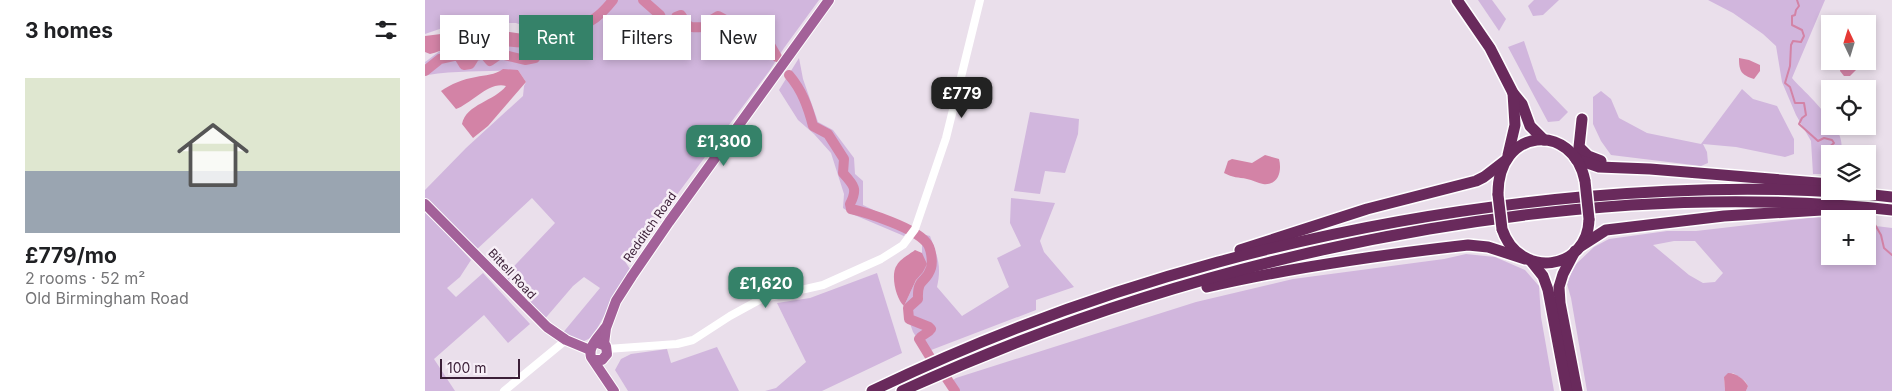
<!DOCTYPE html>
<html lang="en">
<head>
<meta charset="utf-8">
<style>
	body { margin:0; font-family:Inter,sans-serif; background:#f2f2f2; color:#202124; height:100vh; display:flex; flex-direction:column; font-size:19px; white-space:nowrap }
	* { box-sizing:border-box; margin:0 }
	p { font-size:16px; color:#757577 }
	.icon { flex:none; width:28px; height:28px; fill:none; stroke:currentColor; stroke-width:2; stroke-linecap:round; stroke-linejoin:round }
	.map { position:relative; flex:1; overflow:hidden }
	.sheet { display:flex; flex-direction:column; background:#fff; width:425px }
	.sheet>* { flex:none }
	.top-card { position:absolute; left:15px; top:15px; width:475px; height:45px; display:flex; gap:10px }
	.needle { width:32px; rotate:356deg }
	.buttons { position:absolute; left:1396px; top:15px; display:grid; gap:10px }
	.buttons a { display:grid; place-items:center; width:55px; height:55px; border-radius:0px; background:#fff; box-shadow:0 2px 8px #0003; font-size:25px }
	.scale { position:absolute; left:15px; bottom:12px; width:80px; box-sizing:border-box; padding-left:5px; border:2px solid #3b1f37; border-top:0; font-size:14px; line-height:18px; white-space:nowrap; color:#3b1f37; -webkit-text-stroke:4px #f7eff7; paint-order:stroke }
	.price { position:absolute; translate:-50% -42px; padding:0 11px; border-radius:10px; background:#358269; color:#fff; font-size:16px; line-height:32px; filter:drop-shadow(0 1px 2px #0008) }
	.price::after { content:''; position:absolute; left:50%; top:30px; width:15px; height:11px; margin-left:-8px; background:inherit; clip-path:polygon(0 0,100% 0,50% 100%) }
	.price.on { background:#222; color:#fff }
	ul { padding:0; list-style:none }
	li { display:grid; align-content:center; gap:10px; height:265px; padding:0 25px }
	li+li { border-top:1px solid #e0e0e0 }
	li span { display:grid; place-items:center; height:155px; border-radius:0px; color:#555 }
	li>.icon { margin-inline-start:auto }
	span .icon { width:90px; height:90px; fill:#fffc; stroke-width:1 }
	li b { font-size:21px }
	h2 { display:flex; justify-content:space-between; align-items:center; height:60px; padding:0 25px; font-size:21px }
	.pill { padding:0 18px; border-radius:0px; background:#fff; box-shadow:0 2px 8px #0003; font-size:18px; line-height:45px }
	.pill.on { background:#358269; color:#fff }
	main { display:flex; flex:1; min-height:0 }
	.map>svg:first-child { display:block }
	.green { fill:#d1b6dd; fill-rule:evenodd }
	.water { fill:#d383a6 }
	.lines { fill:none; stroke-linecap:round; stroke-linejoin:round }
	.stream { stroke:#d383a6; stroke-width:2 }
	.river { stroke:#d383a6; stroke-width:10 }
	.major-casing { stroke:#fff; stroke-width:12 }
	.highway-casing { stroke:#fff; stroke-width:14 }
	.minor { stroke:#fff; stroke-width:8 }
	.major { stroke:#a36199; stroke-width:10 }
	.highway { stroke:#692a5c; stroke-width:11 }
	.highway-bridge-casing { stroke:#fff; stroke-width:14; stroke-linecap:butt }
	.highway-bridge { stroke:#692a5c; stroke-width:11 }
	.labels { text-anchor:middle; stroke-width:5; stroke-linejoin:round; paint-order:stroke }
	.street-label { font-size:12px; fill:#3b1f37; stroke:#f7eff7 }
</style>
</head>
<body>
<main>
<section class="sheet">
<h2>3 homes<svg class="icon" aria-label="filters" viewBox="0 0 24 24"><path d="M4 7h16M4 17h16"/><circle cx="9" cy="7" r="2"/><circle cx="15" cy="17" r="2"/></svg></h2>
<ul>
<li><span style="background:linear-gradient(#dfe7d0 60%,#9aa5b1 0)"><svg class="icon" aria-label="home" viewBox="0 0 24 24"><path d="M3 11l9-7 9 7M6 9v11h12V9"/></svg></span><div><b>£779/mo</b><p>2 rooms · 52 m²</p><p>Old Birmingham Road</p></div></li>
</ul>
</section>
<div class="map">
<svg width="1467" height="391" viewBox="0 0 1467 391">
	<rect width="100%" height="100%" fill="#eadfeb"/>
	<g class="green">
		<path d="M0,0h394l-35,48 -14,22 -103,138 -43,52 6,9 -37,67c-14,10 -17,6 -32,-1l39,-47 -16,-11 -11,9 -30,35 -42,-41 54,-57 -23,-25 -57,53 -50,-49v-12l41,-42 57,-52 1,-10 2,-4 -8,-12c-30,2 -61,0 -90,5l-3,-13c6,-4 12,-10 19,-13 22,-9 58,-4 81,-1l16,-16 -25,-9h-59l-32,11z"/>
		<path d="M1053,0h14l14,19 -7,12z"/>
		<path d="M1109,0h25l-16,15 -10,1 -5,-10z"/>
		<path d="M1283,0h117l-33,78c9,11 38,35 38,48h4c6,8 10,18 6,28h-10v20h-17l-2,-33 -15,-26 -14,-33 -6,-36 -13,-12 -30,-21z"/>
		<path d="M1099,41l13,39 31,32 -9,9 -11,1 -40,-75z"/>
		<path d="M374,58l4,21 15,43 15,8 21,28 1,16 8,7v24l46,22 -5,9 -52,-22 -9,-6 1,-14 -13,-41 -17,-19 -16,-14 -19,-30z"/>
		<path d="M1317,89l11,10 24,7 17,33v15l-9,3 -49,-10 -33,-3 4,8 1,11 -7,3 -90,-11 -10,-14 -8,-17v-27l8,-6 10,8 8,19 28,15 54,11z"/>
		<path d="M605,112l49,7 -1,15 -13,39 -20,-2 -5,23 -26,-3z"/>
		<path d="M586,198l44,5 -15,38 4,11 30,35 -38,13v10l-110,42 -13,-20 -9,-26 18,-39v-33l8,2c7,20 12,29 7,51l25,29 47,-29 -12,-29 24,-12 -11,-23z"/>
		<path d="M0,210l46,50 -11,17 -13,11 9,9 27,-24 47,51 -22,19 -24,-28 -50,44 21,32h-30z"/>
		<path d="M1393,217l12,2v37h37l1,-31 24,3v163h-146l2,-5 -3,-5 -12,-8 -9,4 1,14h-138l-16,-93 -4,-14 7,-18 20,-19 15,-8 58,-8h29zM1249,241h21l28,32 -8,9 -12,1 -14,-8 -36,-30z"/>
		<path d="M1041,254l29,3 30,13 14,16 2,31 13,74h-603l-4,-7 9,-6 240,-76 97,-23 151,-20z"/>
		<path d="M452,273l25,80 -80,38h-57l11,-3 30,-26 -29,-59 33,-5z"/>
		<path d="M292,347l22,44h-111l-13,-21 6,-11 10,-5 36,-5 4,14z"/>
	</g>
	<g class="water">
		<path d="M65,29l33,5 6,4v7l-4,3c-25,-2 -51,-6 -76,0 -6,1 -13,5 -19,6l-5,-2v-16l47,-6z"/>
		<path d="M1314,58l10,2 11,5v6l-6,8c-13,-4 -15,-8 -15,-21z"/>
		<path d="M1423,61h12l-2,7 -8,8h-6l-4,-5 1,-5z"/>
		<path d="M78,69l15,1 8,12 -38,44 -15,12 -11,-14c4,-20 33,-23 44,-38 -17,-5 -35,18 -50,23l-15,-18c10,-7 22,-12 35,-14 9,-2 19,-2 27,-8z"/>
		<path d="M840,155l14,4c3,11 0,27 -16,25 -5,-1 -11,-4 -16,-5 -9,-2 -14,-1 -23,-6l4,-12 4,-2 20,4z"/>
		<path d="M490,250l7,3 5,11 -4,8 -7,8 -12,26c-8,-7 -14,-32 -7,-41 3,-6 13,-11 18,-15z"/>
		<path d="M1303,373c8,0 16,6 20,13l-2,5h-21l-1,-14z"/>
	</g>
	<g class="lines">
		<g class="stream">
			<path d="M1372,0l2,6 -3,4 -1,5 -3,1v9l10,5 2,6 -3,6 -8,-1 -2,4 -1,21 -5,17 5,4 5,16h9l2,12 -4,3 -3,6 19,17 6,-3 8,2 2,3 -7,6 3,20"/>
			<path d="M1449,223l7,12 3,13 8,7"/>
		</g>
		<g class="river">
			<path d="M218,0l17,15 3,7 6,6 3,-1 4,-10 5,-2c10,15 6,12 25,12l7,-8 5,-3 11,6 6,1 9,13 11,6 1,-6 6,-5 15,26"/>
			<path d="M0,71l15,-12 18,-4 6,10 6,-1 5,-8 9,-2 6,7 10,-7 25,6 10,-2c6,-11 11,-24 25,-29 3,-2 8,0 11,-1 19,-3 31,-14 42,-28"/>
			<path d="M364,75c13,15 19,32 24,51l15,8 16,25 -1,14c11,12 15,16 7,31l1,5c18,4 63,19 75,33 5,5 7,19 5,26 -5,16 -14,9 -13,31l-10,9 1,11 20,8 2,2c-3,5 -9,5 -12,10l11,18"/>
			<path d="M522,379l8,12"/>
		</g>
		<g class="major-casing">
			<g id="major">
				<path d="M0,204l122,123 19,13 24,10"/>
				<path d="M180,328c-6,9 -17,18 -14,29l23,34"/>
				<path d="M179,344l2,-16 10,-27 16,-25 37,-54 160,-222"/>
				<path d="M169,360h8l5,-6 -1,-8 -8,-3"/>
			</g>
		</g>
		<g class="highway-casing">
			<g id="highway">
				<path d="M1032,0l33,48 23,45 9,11 8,22 14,14"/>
				<path d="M1157,119l-3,28 9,9 13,5"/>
				<path d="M1083,155l7,-30 -2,-32"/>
				<path d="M1151,159l23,8 51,2 180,15"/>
				<path d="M1073,195c-1,-68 75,-74 87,-14"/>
				<path d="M1077,229c17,51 86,42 87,-10"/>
				<path d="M1156,246l25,-16 118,-14 98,-6"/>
				<path d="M815,250l127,-41 109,-28 8,-4 22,-17"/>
				<path d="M1150,251l-12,23 -4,13 1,16 17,88"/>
				<path d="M1106,261l12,15 5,14 19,101"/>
				<path d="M782,287c86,-20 173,-32 261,-42l20,2 37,12"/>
				<path d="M447,391c221,-107 465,-172 709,-194 103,-9 208,-12 311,0"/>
				<path d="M477,391c168,-77 345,-131 527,-162 153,-26 308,-36 463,-19"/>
			</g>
		</g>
		<g class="minor">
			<path d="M182,349l70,-5 16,-4 37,-24 31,-17 62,-14 58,-26 22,-14 12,-16 31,-91 34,-138"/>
			<path d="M79,391l62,-51"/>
		</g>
		<use href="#major" class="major"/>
		<use href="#highway" class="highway"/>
		<g class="highway-bridge-casing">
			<g id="highway-bridge">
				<path d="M1160,181l4,38"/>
				<path d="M1073,195l4,34"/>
			</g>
		</g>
		<use href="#highway-bridge" class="highway-bridge"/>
	</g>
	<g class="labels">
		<g class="street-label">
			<text transform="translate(225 227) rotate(-55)" y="4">Redditch Road</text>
			<text transform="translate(87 274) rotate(47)" y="4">Bittell Road</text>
		</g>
	</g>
</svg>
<div class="buttons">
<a><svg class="needle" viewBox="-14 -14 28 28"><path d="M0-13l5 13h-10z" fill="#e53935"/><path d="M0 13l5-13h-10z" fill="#757577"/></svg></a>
<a><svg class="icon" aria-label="locate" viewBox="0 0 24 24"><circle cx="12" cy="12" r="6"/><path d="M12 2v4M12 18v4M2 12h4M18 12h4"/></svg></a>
<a><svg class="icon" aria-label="layers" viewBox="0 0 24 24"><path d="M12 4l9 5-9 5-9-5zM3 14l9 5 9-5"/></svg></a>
<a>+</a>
</div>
<div class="scale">100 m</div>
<b class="price on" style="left:537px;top:119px">£779</b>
<b class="price" style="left:299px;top:167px">£1,300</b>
<b class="price" style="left:341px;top:309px">£1,620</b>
<div class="top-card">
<a class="pill">Buy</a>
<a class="pill on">Rent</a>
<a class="pill">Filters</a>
<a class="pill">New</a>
</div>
</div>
</main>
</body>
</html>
